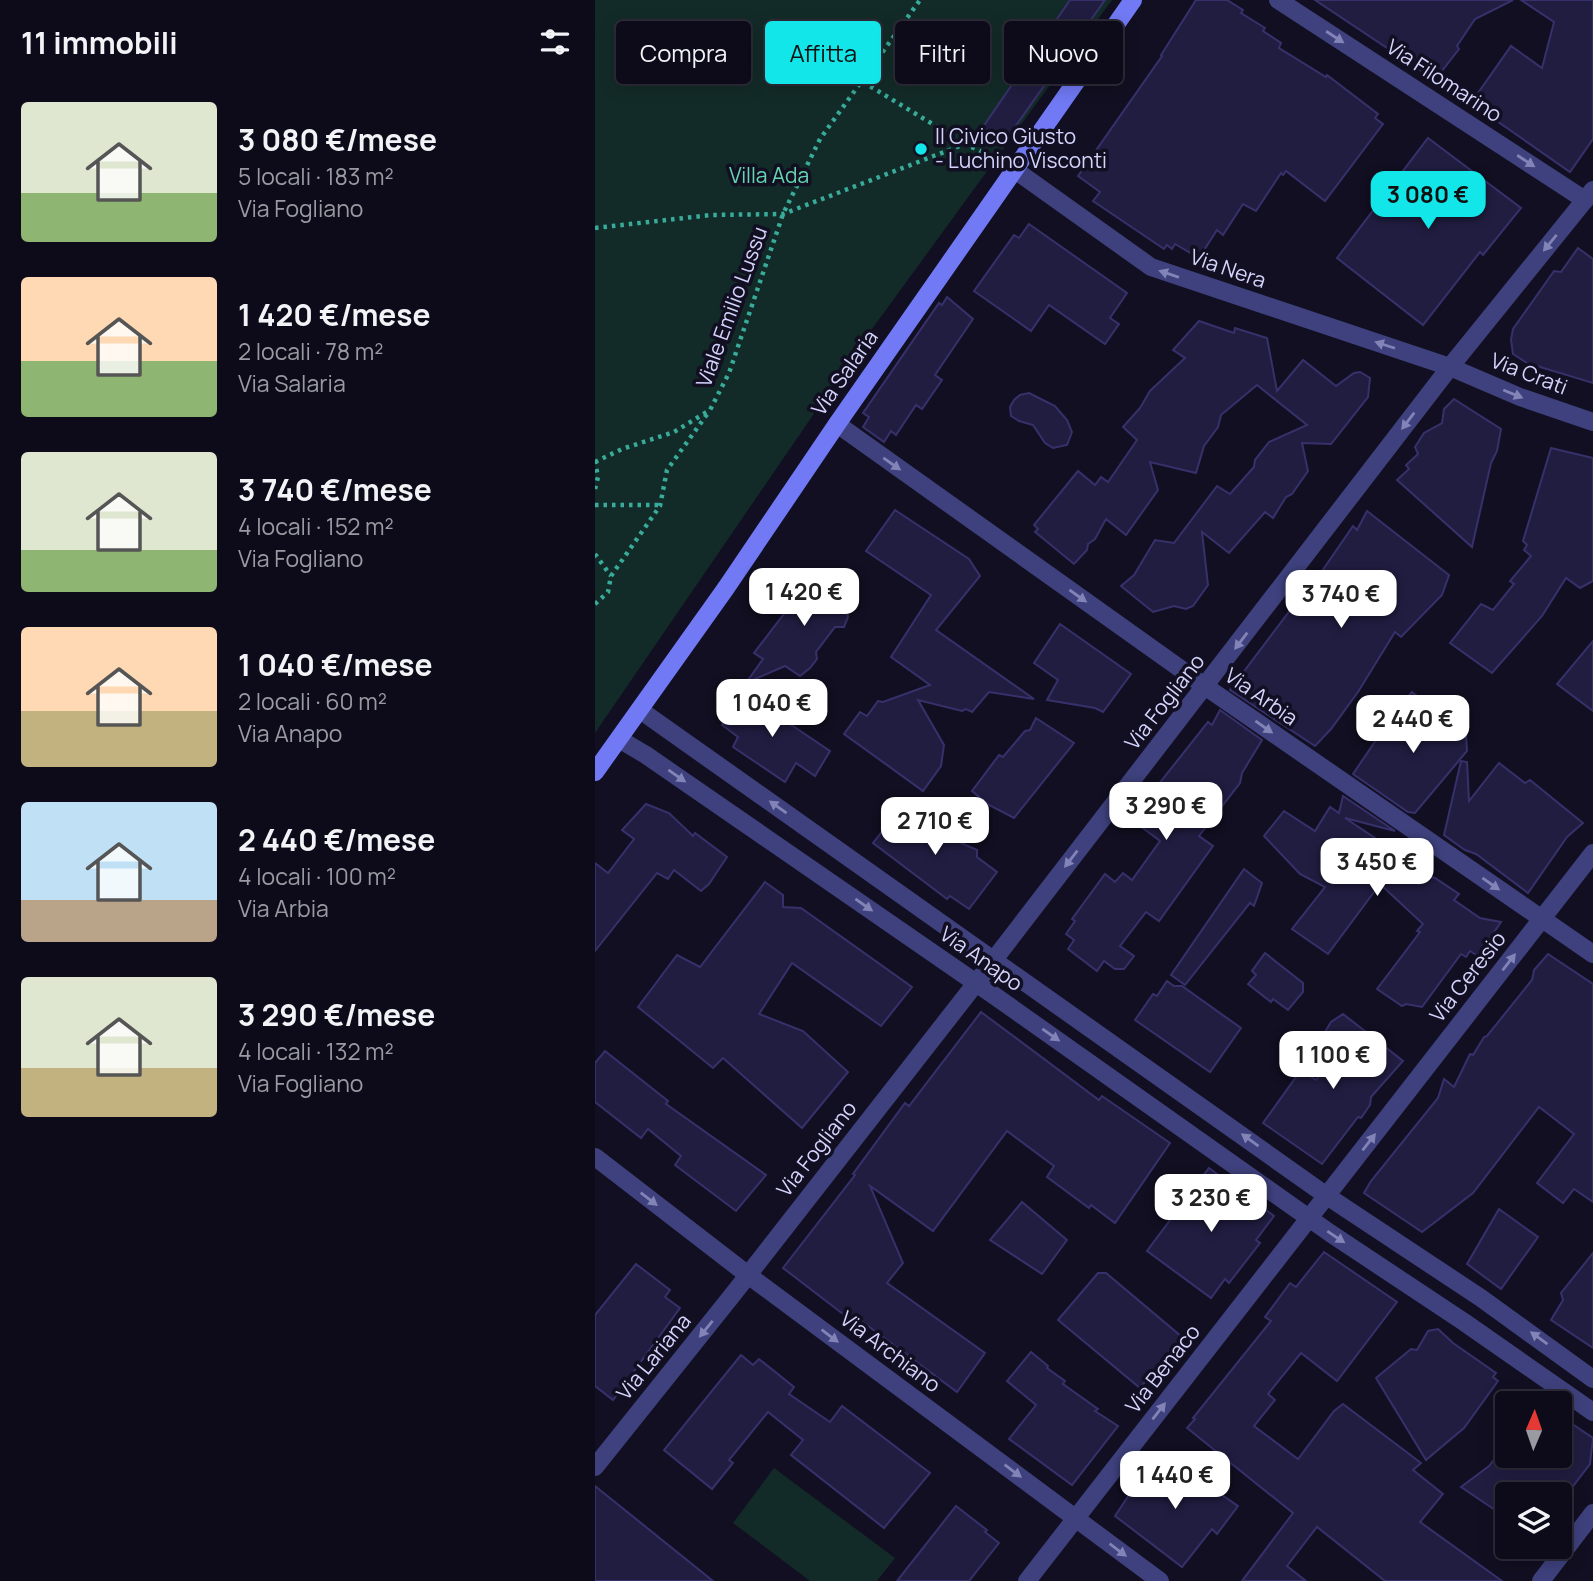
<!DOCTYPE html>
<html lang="it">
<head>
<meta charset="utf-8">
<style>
	body { margin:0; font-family:Manrope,sans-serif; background:#161422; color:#f1f3f6; height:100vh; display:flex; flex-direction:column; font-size:26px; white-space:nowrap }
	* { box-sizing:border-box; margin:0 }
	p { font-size:23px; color:#9a9ba2 }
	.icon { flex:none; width:38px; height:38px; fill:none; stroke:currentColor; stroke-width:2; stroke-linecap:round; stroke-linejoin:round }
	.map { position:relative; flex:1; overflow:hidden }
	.drawer { display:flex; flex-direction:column; background:#0d0b19; width:595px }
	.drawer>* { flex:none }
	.hud { position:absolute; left:21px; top:21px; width:665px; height:63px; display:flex; gap:14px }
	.needle { width:46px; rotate:2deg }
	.controls { position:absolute; left:900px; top:1391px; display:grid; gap:14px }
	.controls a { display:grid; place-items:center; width:77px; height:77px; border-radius:7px; background:#0d0b19; box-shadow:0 4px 18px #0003,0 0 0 2px #2d2b38; font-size:35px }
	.price { position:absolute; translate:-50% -60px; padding:0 16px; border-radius:14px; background:#fff; color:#222; font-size:23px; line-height:46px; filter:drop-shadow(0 2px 4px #0008) }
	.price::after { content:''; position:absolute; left:50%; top:42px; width:21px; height:16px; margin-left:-10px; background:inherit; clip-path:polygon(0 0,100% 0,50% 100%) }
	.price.current { background:#12e6e9; color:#111 }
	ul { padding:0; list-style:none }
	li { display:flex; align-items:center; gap:21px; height:175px; padding:0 21px }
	li span { display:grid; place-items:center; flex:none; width:196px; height:140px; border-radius:7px; color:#555 }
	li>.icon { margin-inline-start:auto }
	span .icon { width:84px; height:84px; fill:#fffc; stroke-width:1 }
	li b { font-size:30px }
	h2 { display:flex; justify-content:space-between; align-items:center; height:84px; padding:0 21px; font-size:30px }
	.pill { padding:0 24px; border-radius:7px; background:#0d0b19; box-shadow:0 4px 18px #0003,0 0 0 2px #2d2b38; font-size:24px; line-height:63px }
	.pill.current { background:#12e6e9; color:#111 }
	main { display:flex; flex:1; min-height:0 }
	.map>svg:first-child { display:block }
	.green { fill:#132b28 }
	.building { fill:#211d41; stroke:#37316b; stroke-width:2 }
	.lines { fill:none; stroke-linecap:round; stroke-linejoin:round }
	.path { stroke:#38ab9a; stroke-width:4.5; stroke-dasharray:3.5 5; stroke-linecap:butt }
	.minor { stroke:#3e417d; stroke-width:18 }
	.tertiary { stroke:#3e417d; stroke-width:18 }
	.secondary { stroke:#7179f4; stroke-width:18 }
	.oneway { fill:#8283b6 }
	.poi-dot { fill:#12e6e9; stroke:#110f21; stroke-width:2.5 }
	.labels { text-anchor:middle; stroke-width:7; stroke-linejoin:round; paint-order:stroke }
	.street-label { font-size:21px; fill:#d4d3fc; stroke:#110f21 }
	.poi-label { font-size:21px; fill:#d4d3fc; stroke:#110f21; text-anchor:start }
	.park-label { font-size:21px; fill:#65d6b0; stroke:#110f21 }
</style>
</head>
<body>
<main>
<section class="drawer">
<h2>11 immobili<svg class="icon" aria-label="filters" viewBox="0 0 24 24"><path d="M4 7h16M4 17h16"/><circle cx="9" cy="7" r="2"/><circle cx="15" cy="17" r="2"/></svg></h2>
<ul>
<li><span style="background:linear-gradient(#dfe7d0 65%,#8fb573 0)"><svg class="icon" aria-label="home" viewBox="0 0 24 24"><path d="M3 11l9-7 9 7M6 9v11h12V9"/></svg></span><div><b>3 080 €/mese</b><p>5 locali · 183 m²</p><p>Via Fogliano</p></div></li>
<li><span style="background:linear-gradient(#ffd9b3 60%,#8fb573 0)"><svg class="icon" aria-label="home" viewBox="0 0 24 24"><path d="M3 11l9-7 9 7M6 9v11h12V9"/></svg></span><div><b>1 420 €/mese</b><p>2 locali · 78 m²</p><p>Via Salaria</p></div></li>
<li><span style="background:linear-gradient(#dfe7d0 70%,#8fb573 0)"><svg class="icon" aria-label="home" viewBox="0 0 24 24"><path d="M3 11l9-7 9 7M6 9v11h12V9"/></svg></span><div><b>3 740 €/mese</b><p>4 locali · 152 m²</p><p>Via Fogliano</p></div></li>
<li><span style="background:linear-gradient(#ffd9b3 60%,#c2b280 0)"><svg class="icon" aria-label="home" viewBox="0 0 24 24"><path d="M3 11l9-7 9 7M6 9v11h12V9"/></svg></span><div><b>1 040 €/mese</b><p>2 locali · 60 m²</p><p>Via Anapo</p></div></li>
<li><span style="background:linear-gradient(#bfe0f5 70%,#b9a48a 0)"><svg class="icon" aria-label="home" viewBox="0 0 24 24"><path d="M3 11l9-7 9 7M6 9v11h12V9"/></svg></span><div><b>2 440 €/mese</b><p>4 locali · 100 m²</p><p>Via Arbia</p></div></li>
<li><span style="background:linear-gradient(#dfe7d0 65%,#c2b280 0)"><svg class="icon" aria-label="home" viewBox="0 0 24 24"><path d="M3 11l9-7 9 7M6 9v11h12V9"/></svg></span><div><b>3 290 €/mese</b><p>4 locali · 132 m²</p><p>Via Fogliano</p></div></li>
</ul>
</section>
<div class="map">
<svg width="998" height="1581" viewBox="0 0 998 1581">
	<rect width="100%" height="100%" fill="#110f21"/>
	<g class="green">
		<path d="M0,0h517l-240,329 -277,404z"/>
		<path d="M179,1468l121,90 -18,23h-67l-77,-58z"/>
	</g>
	<g class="building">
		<path d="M475,0h35l-100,141 -22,-14z"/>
		<path d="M601,0h31l16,10 -2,3 24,15 -2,3 18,12 -2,5 47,29 1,-2 51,39 -3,4 8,6 -58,77 -39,-30 -3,4 -2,-2 -25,38 -13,-7 -20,31 -6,-5 -18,28 -24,-14 -3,5 -5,-4 -3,4 -71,-48 7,-9 -22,-16 84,-120 -1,-1z"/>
		<path d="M720,0h198l-38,19 -18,27 2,3 -24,31z"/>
		<path d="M926,0h72v139l-23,33 -99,-69 40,-57 31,22 12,-46z"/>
		<path d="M833,138l93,70 -38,47 -3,-3 -57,73 -86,-67z"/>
		<path d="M434,224l98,69 -17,25 9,6 -14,20 -56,-39 -18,26 -57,-40 40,-56 5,3z"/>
		<path d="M983,248l15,11v124l-66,-20 -14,-9 -2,-14 2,-11 41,-58 7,1z"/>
		<path d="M352,297l26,22 -38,56 7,5 -20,29 -6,-4 -20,30 -5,-4 -7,11 -21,-15 6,-10 -6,-4 76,-110 3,2z"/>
		<path d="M604,321l35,12 1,-5 32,10 10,53 26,-31 33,26 18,-13 6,-1 10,6 -2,19 -37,47 -29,-1 6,28 -16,23 -6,3 -13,21 -8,-6 -36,41 -27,-21 6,53 -15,21 -7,3 -12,-3 -21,6 -32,-26 13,-11 21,-35 19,3 43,-57 13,8 24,-27 1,-7 14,-18 38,-17 -50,-40 -36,30 -3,12 -14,19 -8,27 -46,-11 8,28 -32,45 -20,-16 -11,20 -7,5 -1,6 -13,14 -39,-32 3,-3 -4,-4 44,-54 17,14 6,-8 7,5 29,-42 -14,-13 17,-19 10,-17 35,-33 -12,-8z"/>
		<path d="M434,393l26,13 12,14 5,12 -5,13 -14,3 -8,-5 -12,-18 -14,-4 -8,-5 -1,-9 4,-7 6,-5z"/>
		<path d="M859,399l47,30 -4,22 -6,12 -19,84 -75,-67 12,-11 -3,-4 12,-11 -3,-7 9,-14 18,-10 2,-14z"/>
		<path d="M956,448l42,10v123l-13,7 -14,-10 -24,38 -50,57 -42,-30 31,-39 12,6 21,-26 -4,-3 21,-25 -7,-6 3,-5 -4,-4z"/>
		<path d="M300,510l74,49 11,17 -44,54 98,69 -45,-7 -17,20 -6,-3 -4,2 -44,-11 26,45 -3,21 -18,25 -79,-57 16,-22 7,4 11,-15 5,1 47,-17 -39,-28 40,-62 -65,-44z"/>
		<path d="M772,511l82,64 -7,20 -41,42 -6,-5 -37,60 -27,37 -16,17 -85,-56 67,-89 3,2 53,-77 4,4z"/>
		<path d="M221,572l18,15h6l15,11 -8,14 1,5 -4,10h-9l-19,25 1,7 -7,9 -10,8 -15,-10 -39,17 17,-24 -9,-6z"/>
		<path d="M465,624l71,50 -28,38 -8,-4 -48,-8 11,-20 -24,-17z"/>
		<path d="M998,641v70l-36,-27z"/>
		<path d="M146,691l89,60 -15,25 -19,-13 -11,19 -52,-35 5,-10 -16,-12 6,-6 -5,-3z"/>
		<path d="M817,692l54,43 1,16 -52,62 -7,-1 -55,-38 40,-59z"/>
		<path d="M625,710l42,30 -20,33 -2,10 -41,53 14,10 -54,75 -13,-9 -26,34 14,10 -10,13h-9l-11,-8 -7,10 -29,-22 6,-9 -8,-6 9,-13 -3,-2 33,-45 10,8 8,-9 9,7 28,-39 -29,-22 77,-97 4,3z"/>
		<path d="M441,718l38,25 -60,75 -25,-13 -17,-14 27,-36 4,2 22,-26 5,-1z"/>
		<path d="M866,761l6,1 2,39 30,-38 26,20 5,-3 53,43 -16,14 -39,56 -52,-39 -11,-4 -21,-15z"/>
		<path d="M748,796l52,35 -50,-13 45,30 -2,5 31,31 6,-9 10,3 24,16 -5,6 26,18 21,4 -23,34 -8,-5 -4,6 -5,-3 -39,53 -16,-3 -4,2 -25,-17 43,-57 -3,-1 6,-7 -43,-40 -52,70 -36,-25 33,-42 -25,-13 -36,-38 20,-25 31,20 15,-24 9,6z"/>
		<path d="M51,804l23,9 24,23 2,-3 32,24 -18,27 -8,7 -27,-21 -6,9 -11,-6 -62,78v-88l13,10 26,-34 -12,-9z"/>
		<path d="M309,804l57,39 16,7v7l20,15 -28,37 -19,-13 -3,3 -74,-56z"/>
		<path d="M649,869l18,14 -8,23 -4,-3 -65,82 -14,-10z"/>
		<path d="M170,882l18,13v12l18,1 111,79 -31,39 -89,-63 -33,51 44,17 45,41 -46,56 -79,-70 -10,10 -75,-61 39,-52 23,12z"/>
		<path d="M670,953l38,30v9l-15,18 -15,-11 -2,3 -23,-18 8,-9 -4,-4z"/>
		<path d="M953,954l45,30v218l-19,-13 -11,14 -26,-20 37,-49 -35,-27 -66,86 -51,39 -58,-39 7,-12 67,-83 6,-19 10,8 16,-33 3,1 11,-18 3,-1 45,-56 2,-10z"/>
		<path d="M572,981l7,5h8l59,42 -31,44 -75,-52 18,-26 4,2z"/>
		<path d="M386,1012l118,88 3,-4 68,47 -55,80 -24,-18 -2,3 -42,-31 7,-11 -47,-35 -74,100 -63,-45 33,77 -16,20 98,70 -28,39 -97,-72 -4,4 -73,-56 72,-93 -2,-1 52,-71 4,3z"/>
		<path d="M748,1014l60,47 -32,36 -1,8 -9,13 -3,-1 -36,47 -59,-41 38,-53 15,10 20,-28 -16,-12 11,-18z"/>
		<path d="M10,1051l63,50 -2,3 100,71 -30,36 -61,-46 6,-9 -33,-27 -7,9 -46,-36v-39z"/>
		<path d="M614,1168l65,48 -18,24 4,3 -31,40 -4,-4 -14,19 -64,-47z"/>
		<path d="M427,1202l45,38 -25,34 -52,-34z"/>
		<path d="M904,1209l39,28 -37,52 -34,-25z"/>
		<path d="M729,1252l73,50 -60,79 -36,-28 -33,41 7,6 -21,26 44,33 36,-48 9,-7 78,59 -8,7 30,24 -23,28 82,59h-117l-68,-54 -30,39 19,15h-64l51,-68 -106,-85 8,-9 -2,-1 78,-97 -6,-4 25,-34 6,4z"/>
		<path d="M998,1253v95l-42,-28 12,-20 -2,-7z"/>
		<path d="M41,1264l34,26 -5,7 15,11 -67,92 -18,-14v-71z"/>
		<path d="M503,1273h8l76,64 -42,51 -82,-68z"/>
		<path d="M843,1329l15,14 43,30 -3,4 5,4 -34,47 -38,32 -50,-82 35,-29 6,1 11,-19z"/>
		<path d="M436,1352l17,14 -1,2 18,13 -2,3 35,25 -3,2 23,15 -46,59 -63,-46 27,-34 -29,-24z"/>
		<path d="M146,1355l12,10 6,-6 35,28 -5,7 41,28 12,-16 88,67 -46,55 -93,-73 12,-15 -35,-28 -39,48 4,3 -21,26 -48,-39z"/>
		<path d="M964,1415l34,23 -3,26 -23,30h-60v24l-46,-31 28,-21 8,-10h62z"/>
		<path d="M570,1456l73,50 -21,28 -5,-5 -30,38 -67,-51 18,-27 17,-19 2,3z"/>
		<path d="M0,1486l118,95h-118z"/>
		<path d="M361,1506l31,24 -2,2 14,11 -30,38h-72z"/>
	</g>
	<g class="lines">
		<g class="path">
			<path d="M268,82l101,61"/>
			<path d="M0,228l116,-13 72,-1 182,-70 32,15"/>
			<path d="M0,462l27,-13 52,-17 36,-22 19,-37 54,-159 37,-75 100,-139"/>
			<path d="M0,489l3,-12 -3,-15"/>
			<path d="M0,505h64"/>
			<path d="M0,554l16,22"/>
			<path d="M0,604l13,-12 3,-16 49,-70 7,-36 41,-57"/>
		</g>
		<g class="minor">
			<path d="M683,0l307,200"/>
			<path d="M420,170l136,97 299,100 70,30 73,25"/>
			<path d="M242,424l369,263 387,267"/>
			<path d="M45,710l687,486 154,102 112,81"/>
			<path d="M24,739l27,16 346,239 338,239 134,89 129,90"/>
			<path d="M0,1157l153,118 412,306"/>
			<path d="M0,1467l139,-174 242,-310 474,-616 143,-177"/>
			<path d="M432,1581l566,-728"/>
		</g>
		<path class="tertiary" d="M946,1581l52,-68"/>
		<path class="secondary" d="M0,772l131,-184 111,-164 296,-424"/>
	</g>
	<defs><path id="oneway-solid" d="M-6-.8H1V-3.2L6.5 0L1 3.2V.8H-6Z" transform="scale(1.75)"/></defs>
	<g class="oneway">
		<use href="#oneway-solid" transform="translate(740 37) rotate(33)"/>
		<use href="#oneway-solid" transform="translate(931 161) rotate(33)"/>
		<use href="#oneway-solid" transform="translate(955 243) rotate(129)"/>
		<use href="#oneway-solid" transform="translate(574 274) rotate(-161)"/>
		<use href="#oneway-solid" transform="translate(790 345) rotate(-162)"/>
		<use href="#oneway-solid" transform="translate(918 394) rotate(22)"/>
		<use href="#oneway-solid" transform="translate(813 421) rotate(127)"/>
		<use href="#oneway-solid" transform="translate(297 464) rotate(35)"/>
		<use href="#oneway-solid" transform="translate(483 596) rotate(35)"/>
		<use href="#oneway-solid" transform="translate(646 641) rotate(127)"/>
		<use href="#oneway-solid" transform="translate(669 727) rotate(35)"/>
		<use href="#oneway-solid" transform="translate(82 776) rotate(35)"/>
		<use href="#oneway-solid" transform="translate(183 807) rotate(-145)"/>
		<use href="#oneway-solid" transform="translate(476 859) rotate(128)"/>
		<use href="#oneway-solid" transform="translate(896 884) rotate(35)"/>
		<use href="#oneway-solid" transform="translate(269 905) rotate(35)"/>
		<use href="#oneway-solid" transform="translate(914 962) rotate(-52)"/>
		<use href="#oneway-solid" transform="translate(456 1035) rotate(35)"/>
		<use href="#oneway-solid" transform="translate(655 1140) rotate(-144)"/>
		<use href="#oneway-solid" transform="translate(774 1142) rotate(-52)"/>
		<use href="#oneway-solid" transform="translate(54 1199) rotate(38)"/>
		<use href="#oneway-solid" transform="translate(741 1237) rotate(34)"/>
		<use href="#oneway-solid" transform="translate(111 1329) rotate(129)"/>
		<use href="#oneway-solid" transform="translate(235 1336) rotate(37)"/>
		<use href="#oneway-solid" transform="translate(944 1338) rotate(-144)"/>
		<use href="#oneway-solid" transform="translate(564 1411) rotate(-52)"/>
		<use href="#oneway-solid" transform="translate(418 1471) rotate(37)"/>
		<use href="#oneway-solid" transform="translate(523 1550) rotate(37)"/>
	</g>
	<circle class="poi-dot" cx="326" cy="149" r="7"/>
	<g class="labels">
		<g class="street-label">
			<text transform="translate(849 81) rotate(33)" y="7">Via Filomarino</text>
			<text transform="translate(633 269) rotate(19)" y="7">Via Nera</text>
			<text transform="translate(137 307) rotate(-70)" y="7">Viale Emilio Lussu</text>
			<text transform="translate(250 373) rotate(-55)" y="7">Via Salaria</text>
			<text transform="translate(934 374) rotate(21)" y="7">Via Crati</text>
			<text transform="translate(666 697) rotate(35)" y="7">Via Arbia</text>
			<text transform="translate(570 702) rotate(-52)" y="7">Via Fogliano</text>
			<text transform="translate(386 959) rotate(35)" y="7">Via Anapo</text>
			<text transform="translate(873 977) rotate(-52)" y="7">Via Ceresio</text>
			<text transform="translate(222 1149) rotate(-52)" y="7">Via Fogliano</text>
			<text transform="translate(295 1352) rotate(37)" y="7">Via Archiano</text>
			<text transform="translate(59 1357) rotate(-51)" y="7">Via Lariana</text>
			<text transform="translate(568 1369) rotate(-52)" y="7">Via Benaco</text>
		</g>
		<g class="poi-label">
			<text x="340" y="144">Il Civico Giusto<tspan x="340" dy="24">- Luchino Visconti</tspan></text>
		</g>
		<g class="park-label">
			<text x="174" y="183">Villa Ada</text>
		</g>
	</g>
</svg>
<div class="controls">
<a><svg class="needle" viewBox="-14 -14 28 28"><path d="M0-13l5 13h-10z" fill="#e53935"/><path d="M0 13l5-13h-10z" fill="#9a9ba2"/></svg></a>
<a><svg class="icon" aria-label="layers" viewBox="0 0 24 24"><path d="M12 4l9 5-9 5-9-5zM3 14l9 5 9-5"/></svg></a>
</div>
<b class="price current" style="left:833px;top:231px">3 080 €</b>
<b class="price" style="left:209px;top:628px">1 420 €</b>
<b class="price" style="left:746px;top:630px">3 740 €</b>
<b class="price" style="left:177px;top:739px">1 040 €</b>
<b class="price" style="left:818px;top:755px">2 440 €</b>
<b class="price" style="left:571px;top:842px">3 290 €</b>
<b class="price" style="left:340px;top:857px">2 710 €</b>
<b class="price" style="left:782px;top:898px">3 450 €</b>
<b class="price" style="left:738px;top:1091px">1 100 €</b>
<b class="price" style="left:616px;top:1234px">3 230 €</b>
<b class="price" style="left:580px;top:1511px">1 440 €</b>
<div class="hud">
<a class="pill">Compra</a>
<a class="pill current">Affitta</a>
<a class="pill">Filtri</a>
<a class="pill">Nuovo</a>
</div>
</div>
</main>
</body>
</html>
